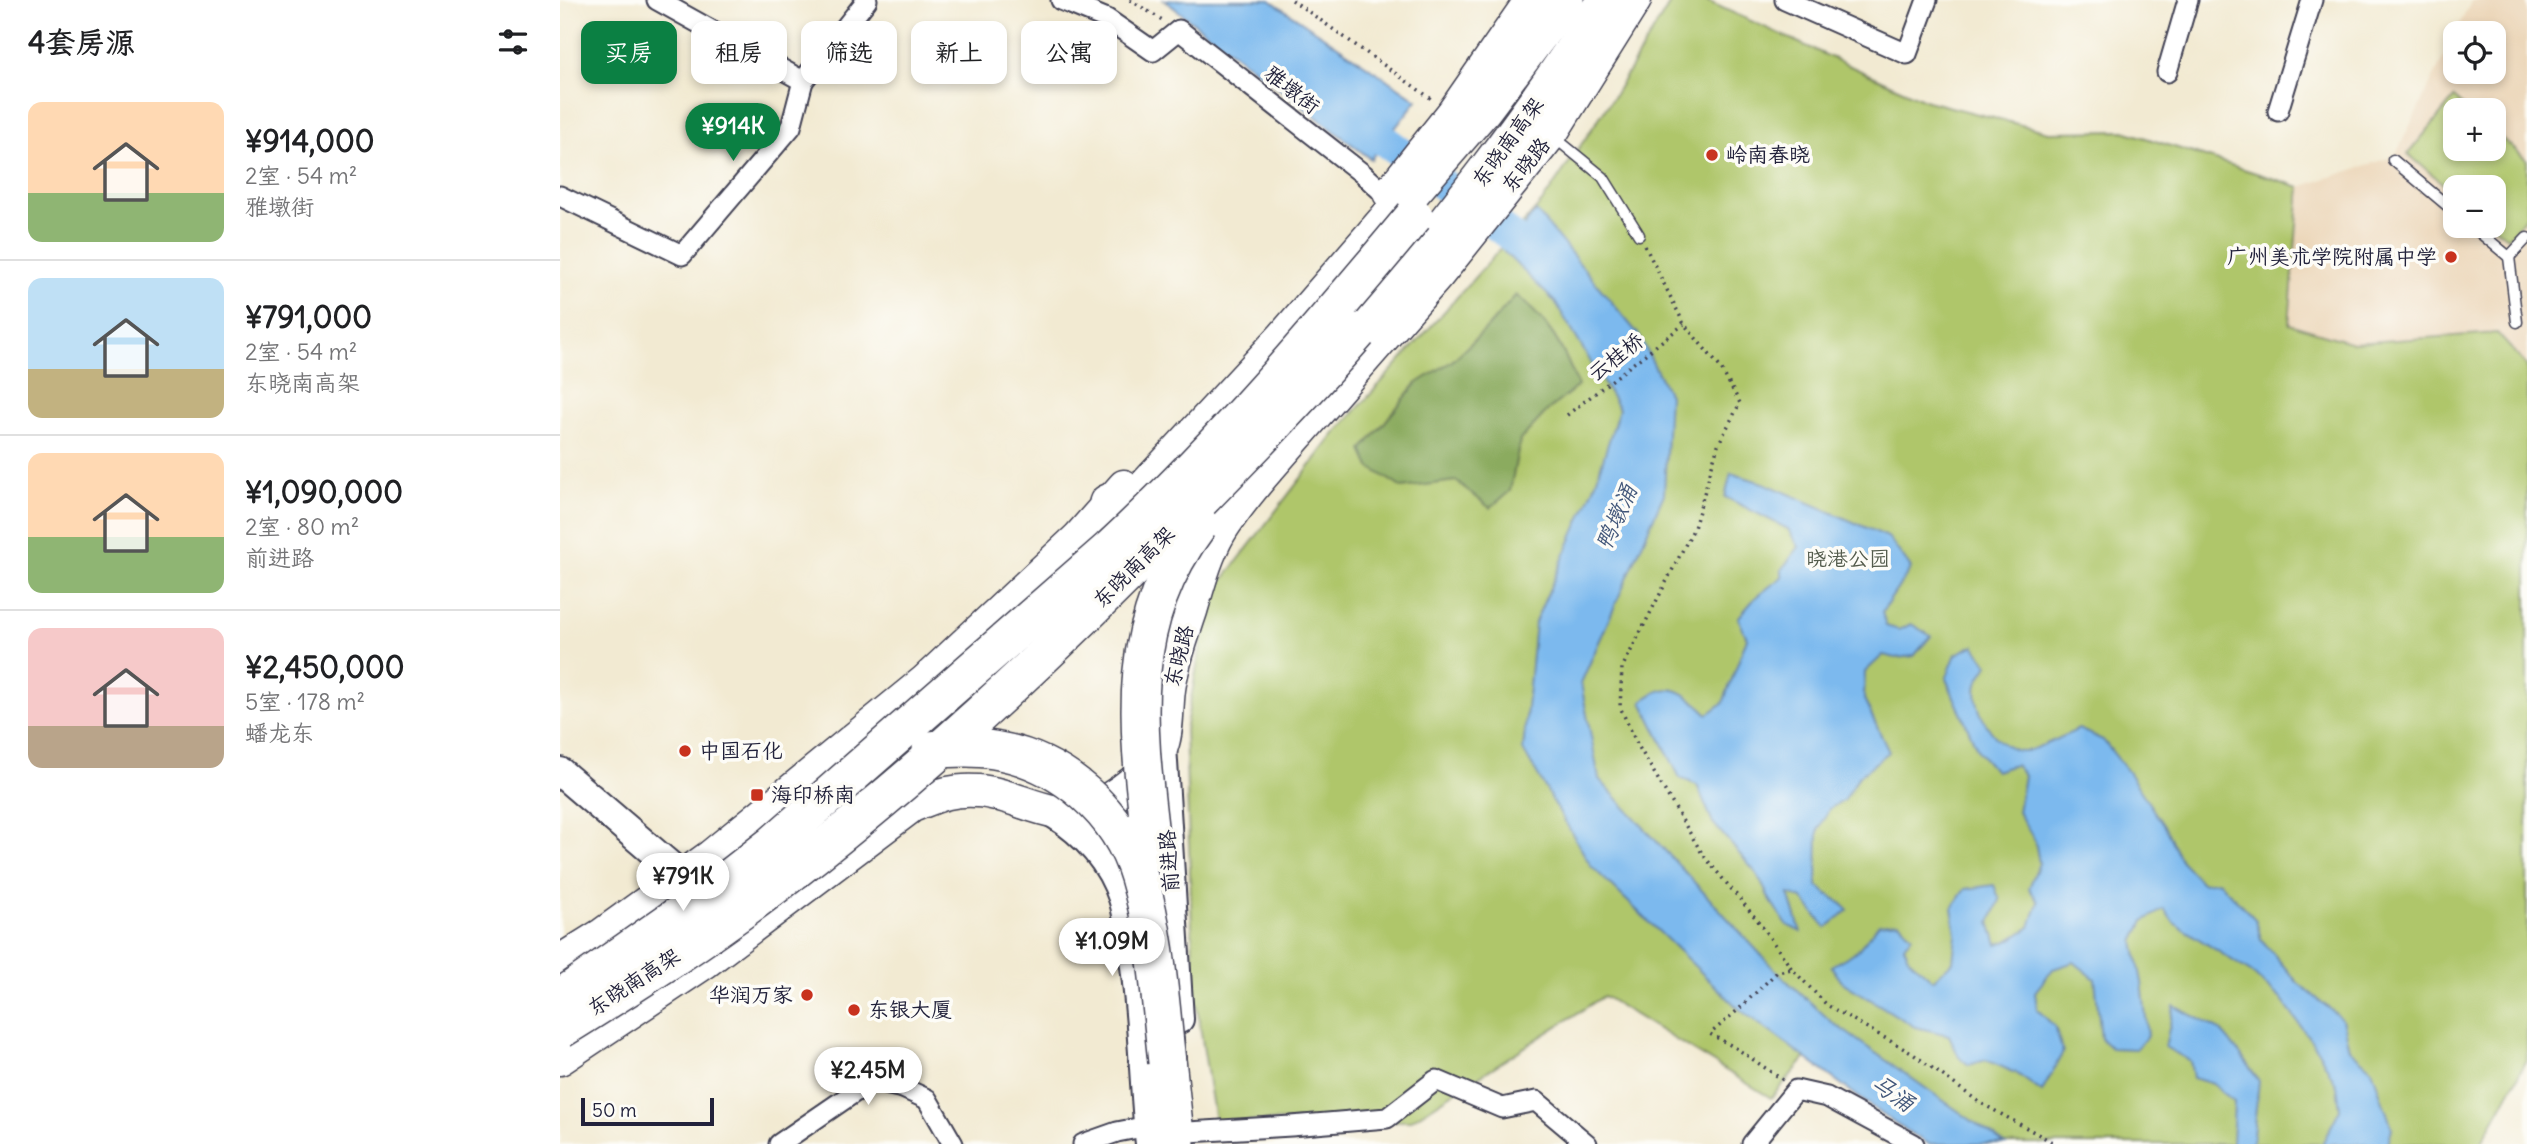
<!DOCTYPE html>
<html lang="zh">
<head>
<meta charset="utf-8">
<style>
	body { margin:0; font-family:Delius,"LXGW WenKai TC",sans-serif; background:#f2f2f2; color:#202124; height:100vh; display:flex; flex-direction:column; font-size:26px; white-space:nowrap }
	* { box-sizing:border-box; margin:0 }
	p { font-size:23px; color:#757577 }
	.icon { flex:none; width:38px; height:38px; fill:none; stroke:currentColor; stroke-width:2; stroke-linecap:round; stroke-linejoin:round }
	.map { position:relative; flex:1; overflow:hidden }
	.side { display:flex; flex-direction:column; background:#fff; width:560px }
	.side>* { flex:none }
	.guide { position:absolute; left:21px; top:21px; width:665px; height:63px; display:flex; gap:14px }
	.fabs { position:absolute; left:1883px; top:21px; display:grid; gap:14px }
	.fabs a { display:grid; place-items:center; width:63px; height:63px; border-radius:14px; background:#fff; box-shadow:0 4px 10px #0003; font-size:35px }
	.scale { position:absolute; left:21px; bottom:18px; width:133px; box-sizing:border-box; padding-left:7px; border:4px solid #22223b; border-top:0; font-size:19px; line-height:24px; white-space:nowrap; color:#22223b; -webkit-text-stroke:5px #fdfcf7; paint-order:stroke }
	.price { position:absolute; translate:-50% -60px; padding:0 16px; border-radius:24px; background:#fff; color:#222; font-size:23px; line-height:46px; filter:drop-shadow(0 2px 4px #0008) }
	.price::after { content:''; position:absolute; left:50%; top:42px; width:21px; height:16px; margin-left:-10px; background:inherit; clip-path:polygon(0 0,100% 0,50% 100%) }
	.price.selected { background:#0b8043; color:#fff }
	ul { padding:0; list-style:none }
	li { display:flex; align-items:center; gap:21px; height:175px; padding:0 28px }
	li+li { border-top:2px solid #e0e0e0 }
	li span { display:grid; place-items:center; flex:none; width:196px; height:140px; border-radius:14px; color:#555 }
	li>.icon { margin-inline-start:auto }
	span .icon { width:84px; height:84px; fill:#fffc; stroke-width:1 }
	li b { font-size:30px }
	h2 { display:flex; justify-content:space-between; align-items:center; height:84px; padding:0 28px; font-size:30px }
	.chip { padding:0 24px; border-radius:14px; background:#fff; box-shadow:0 4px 10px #0003; font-size:24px; line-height:63px }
	.chip.selected { background:#0b8043; color:#fff }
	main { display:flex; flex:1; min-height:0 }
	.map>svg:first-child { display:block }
	.built { fill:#ecd7ba; fill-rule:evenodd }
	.green { fill:#afc66b; stroke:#687453; stroke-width:2 }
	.forest { fill:#8bab5f; stroke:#56664d; stroke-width:2 }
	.water { fill:#7cb9ee; stroke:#4f6e94; stroke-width:2 }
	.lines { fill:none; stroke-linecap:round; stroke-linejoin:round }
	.river { stroke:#7cb9ee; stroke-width:32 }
	.lane-casing { stroke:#414052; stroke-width:13 }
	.street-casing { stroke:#414052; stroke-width:23 }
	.secondary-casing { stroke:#414052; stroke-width:32 }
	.primary-casing { stroke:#414052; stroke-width:35 }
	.highway-casing { stroke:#414052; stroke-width:40 }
	.path { stroke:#414052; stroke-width:3.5; stroke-dasharray:2 5; stroke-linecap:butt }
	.lane { stroke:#fff; stroke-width:10 }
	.street { stroke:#fff; stroke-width:19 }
	.secondary { stroke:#fff; stroke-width:28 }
	.primary { stroke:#fff; stroke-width:32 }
	.highway { stroke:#fff; stroke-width:37 }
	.highway-bridge-casing { stroke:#414052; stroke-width:40; stroke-linecap:butt }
	.highway-bridge { stroke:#fff; stroke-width:37 }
	.poi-dot { fill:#c8321e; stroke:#fdfcf7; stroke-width:2.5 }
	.labels { text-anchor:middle; stroke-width:7; stroke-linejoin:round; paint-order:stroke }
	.street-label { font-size:21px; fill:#22223b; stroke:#fdfcf7 }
	.poi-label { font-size:21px; fill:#22223b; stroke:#fdfcf7; text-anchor:start }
	.park-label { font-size:21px; fill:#535b4c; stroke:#fdfcf7 }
	.water-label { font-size:23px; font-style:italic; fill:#42577a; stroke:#fdfcf7 }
</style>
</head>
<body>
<main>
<section class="side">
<h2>4套房源<svg class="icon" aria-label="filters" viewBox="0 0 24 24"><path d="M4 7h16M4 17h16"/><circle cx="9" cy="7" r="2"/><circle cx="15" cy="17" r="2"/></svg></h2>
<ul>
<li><span style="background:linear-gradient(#ffd9b3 65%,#8fb573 0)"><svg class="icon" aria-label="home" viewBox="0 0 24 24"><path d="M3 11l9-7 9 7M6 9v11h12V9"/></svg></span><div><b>¥914,000</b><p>2室 · 54 m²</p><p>雅墩街</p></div></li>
<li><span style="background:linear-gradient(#bfe0f5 65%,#c2b280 0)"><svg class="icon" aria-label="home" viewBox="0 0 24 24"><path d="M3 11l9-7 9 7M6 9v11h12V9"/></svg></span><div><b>¥791,000</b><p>2室 · 54 m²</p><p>东晓南高架</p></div></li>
<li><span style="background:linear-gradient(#ffd9b3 60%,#8fb573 0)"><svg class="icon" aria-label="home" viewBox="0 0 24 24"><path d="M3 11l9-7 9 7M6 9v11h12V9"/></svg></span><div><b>¥1,090,000</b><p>2室 · 80 m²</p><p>前进路</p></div></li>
<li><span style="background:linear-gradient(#f6c9c9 70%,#b9a48a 0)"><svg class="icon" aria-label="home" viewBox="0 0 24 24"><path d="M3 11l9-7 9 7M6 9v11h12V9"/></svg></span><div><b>¥2,450,000</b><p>5室 · 178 m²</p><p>蟠龙东</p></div></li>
</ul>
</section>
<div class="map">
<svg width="1967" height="1144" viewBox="0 0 1967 1144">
	<rect width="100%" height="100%" fill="#fdfcf7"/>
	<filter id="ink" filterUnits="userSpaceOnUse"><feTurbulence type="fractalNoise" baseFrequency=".0143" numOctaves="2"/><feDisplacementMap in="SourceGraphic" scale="14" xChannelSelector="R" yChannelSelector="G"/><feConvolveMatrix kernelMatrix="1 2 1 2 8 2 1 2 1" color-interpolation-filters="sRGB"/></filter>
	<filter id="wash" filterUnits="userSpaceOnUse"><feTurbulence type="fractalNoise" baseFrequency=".00686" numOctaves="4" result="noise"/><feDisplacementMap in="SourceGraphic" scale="28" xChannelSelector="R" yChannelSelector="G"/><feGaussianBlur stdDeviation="1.57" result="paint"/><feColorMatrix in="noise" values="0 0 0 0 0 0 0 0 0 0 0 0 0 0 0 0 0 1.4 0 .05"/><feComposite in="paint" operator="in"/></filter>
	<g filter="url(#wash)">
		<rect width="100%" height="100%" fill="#f2ead2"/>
		<path class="built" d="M1912,0h55v366l-31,-33 -143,10 -65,-19 12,-137 95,-31 60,-122v38h39v-39h-39zM1895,110h39v39h-39zM1895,187h39v39h-39z"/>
		<g class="green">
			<path d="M1112,0h33l222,101 122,31 75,-1 176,56 -11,137 64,19 144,-10 30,33v694l-46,84h-476l-24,-16 -161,-87 -49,57 -167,-102 -194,125h-195l-21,-133 -9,-258 25,-133 124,-162 209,-234 69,-102z"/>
			<path d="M1894,98l14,12h-13v39h39v-17l33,28v55l-19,23 -15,-12 1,-39h-39v7l-47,-40z"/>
		</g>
		<path class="forest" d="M956,295c33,27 47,51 62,91l-30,24 -28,30 -10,51 -20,17 -34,-27 -54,7 -32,-21 -8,-17 54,-66 36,-23 36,-34z"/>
		<g class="water">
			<path d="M604,0h106l147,100 -46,59z"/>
			<path d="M976,211l103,124 30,60 -5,99 -83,189 18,96 178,193 56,51 172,121h-76l-35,-21 -155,-114 -148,-143 -68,-116 12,-128 59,-134 25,-79 -64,-107 -52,-51z"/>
			<path d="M1171,473l35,11 122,53 23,31 -29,44 4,14 13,4 12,-6 20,12 -17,20 -18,2 -13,-3 -18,17 -1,27 25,53 -30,24 -15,24 -15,9 -11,21 -1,55c11,12 21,13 31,25l-22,18 -23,-29 -14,-5 12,38 -14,-7 -17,-25 -13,-26 -44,-51 -16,-38 -17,-7 -38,-76c26,-25 45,-9 66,12l15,-11 24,-65 -9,-20 18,-21 26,-20v-8l17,-22 -11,-18 -63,-32z"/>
			<path d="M1414,645l14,20c-3,5 -9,13 -11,19 -6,25 20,68 47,67 9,0 44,-17 55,-22l24,11 26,33 38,58 14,30 21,22 16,-2 38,39 5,19 36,43 45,37 7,30 23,20 20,59 -4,16h-66l18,-35 -3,-23 -20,-37 -36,-50 -29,-26 -78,-50 -10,-14 -20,12 -10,21 8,40 6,54 -12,13 -25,-1 -10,-9 -6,-60 -21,-17 -21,7 -18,23 2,17 18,18 8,25 -21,40 -26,-19 -30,-13 -17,5 -10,-8 -10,-22 -34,-8 -73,-45 -11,-16 26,-15 22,-27 20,-2 13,14 -8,10 6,14 23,20 20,-19 3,-27 -4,-26 13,-19 29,-4 6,15 -10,22 7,22 11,-3 22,-14 8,-25 -9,-14 10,-25 -4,-22 -17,-29 6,-37 -9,-10 -20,6 -17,-20 -32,-72 10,-25z"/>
			<path d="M1614,1006l46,24 18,21 21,30 -7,63h-20l2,-42 -21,-18 -20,-6 -3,-17 -25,-14z"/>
		</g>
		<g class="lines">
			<path class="river" d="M792,116l196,148"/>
		</g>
	</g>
	<g filter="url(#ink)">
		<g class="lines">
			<g class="lane-casing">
				<g id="lane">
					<path d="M994,137l49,40 36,58"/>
					<path d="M1833,160l62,52"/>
					<path d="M1912,226l37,31"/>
					<path d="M1957,322l-8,-65 18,-19"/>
				</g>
			</g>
			<g class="street-casing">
				<g id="street">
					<path d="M97,0l146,81 64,-81"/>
					<path d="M501,0l46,19 46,32 26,-21 184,144 24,22"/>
					<path d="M1225,0l122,54 20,-54"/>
					<path d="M1607,72l21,-72"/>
					<path d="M1718,111l34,-111"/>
					<path d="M0,196l122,59 109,-128 12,-46"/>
					<path d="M628,1132l103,-6 96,-8 49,-38 66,28 34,-7 51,43"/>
					<path d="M219,1144l92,-63 32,7 24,11 26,45"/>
					<path d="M523,1144l34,-12 31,-6"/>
					<path d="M1192,1144l44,-54 31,7 87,47"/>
				</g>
			</g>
			<g class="secondary-casing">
				<g id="secondary">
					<path d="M602,746l17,273"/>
					<path d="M0,772l123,105 19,9"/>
					<path d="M493,813c32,20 58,49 70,85 5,15 6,33 9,48 11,65 11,132 18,198"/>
				</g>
			</g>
			<g class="primary-casing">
				<g id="primary">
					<path d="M829,193l63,-79 79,-114"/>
					<path d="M0,961l43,-27 108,-78 214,-175 153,-143 46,-52"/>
					<path d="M0,1059l144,-96 208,-157c25,-10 38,-17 66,-15 39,2 74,33 113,17 24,-10 62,-37 71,-62 7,-19 4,-43 8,-63 4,-24 13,-48 21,-72 8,-27 15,-55 29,-79 12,-20 27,-38 42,-56l176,-201 113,-141 84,-134"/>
				</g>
			</g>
			<g class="highway-casing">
				<g id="highway">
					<path d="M798,332c88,-107 174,-215 248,-332"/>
					<path d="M548,503l34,-11 143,-154 198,-229 82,-109"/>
					<path d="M604,1031l12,113"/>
				</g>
			</g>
			<g class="path">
				<path d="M570,0l34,21"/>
				<path d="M732,0l141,100"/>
				<path d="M1085,246l39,78 36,43 20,36 -22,42 -24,83 -72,140 -2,39 17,37 66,111 55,66 34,48 35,36 86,49 66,48 77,42"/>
				<path d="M1007,415l117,-91"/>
				<path d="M1223,1080l-47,-32 -26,-14 29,-25 38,-37 15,-3"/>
			</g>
			<use href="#lane" class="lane"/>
			<use href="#street" class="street"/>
			<use href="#secondary" class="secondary"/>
			<use href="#primary" class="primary"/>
			<use href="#highway" class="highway"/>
			<g class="highway-bridge-casing">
				<g id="highway-bridge">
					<path d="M371,750c20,-2 43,-3 63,0 68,11 126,62 145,127 18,60 21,124 28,185"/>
					<path d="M592,852c-14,-121 -31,-224 47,-328"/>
					<path d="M0,998l150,-105 63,-49 337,-295c110,-102 208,-218 304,-333"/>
					<path d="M0,1030c71,-44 142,-89 209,-140 145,-109 278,-234 405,-363 63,-64 125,-127 184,-195"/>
				</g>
			</g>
			<use href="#highway-bridge" class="highway-bridge"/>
		</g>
	</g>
	<g class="poi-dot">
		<circle cx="1152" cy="155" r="7"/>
		<circle cx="1891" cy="257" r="7"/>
		<circle cx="125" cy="751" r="7"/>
		<rect x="190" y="788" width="14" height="14" rx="3.5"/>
		<circle cx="247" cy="995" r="7"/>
		<circle cx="294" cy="1010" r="7"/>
	</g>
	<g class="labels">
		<g class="street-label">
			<text transform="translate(732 90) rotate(38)" y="7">雅墩街</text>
			<text transform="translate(948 142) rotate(-54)" y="7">东晓南高架</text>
			<text transform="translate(966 165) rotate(-51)" y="7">东晓路</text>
			<text transform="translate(1056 357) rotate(-38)" y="7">云桂桥</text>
			<text transform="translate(574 567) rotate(-45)" y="7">东晓南高架</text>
			<text transform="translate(619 656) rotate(-76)" y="7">东晓路</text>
			<text transform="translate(609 861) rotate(-94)" y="7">前进路</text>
			<text transform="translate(74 982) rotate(-33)" y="7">东晓南高架</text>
		</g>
		<g class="poi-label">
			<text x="1166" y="162">岭南春晓</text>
			<text x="1877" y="264" text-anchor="end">广州美术学院附属中学</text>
			<text x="139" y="758">中国石化</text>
			<text x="211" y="802">海印桥南</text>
			<text x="233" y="1002" text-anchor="end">华润万家</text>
			<text x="308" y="1017">东银大厦</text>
		</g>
		<g class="park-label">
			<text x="1288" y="566">晓港公园</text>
		</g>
		<g class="water-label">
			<text transform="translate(1056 517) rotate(-66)" y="8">鸭墩涌</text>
			<text transform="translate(1333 1093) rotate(35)" y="8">马涌</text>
		</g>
	</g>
</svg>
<div class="fabs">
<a><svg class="icon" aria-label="locate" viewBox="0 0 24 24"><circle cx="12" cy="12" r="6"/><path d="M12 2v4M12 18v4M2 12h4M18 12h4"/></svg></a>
<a>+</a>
<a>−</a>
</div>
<div class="scale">50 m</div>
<b class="price selected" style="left:173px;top:163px">¥914K</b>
<b class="price" style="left:123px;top:913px">¥791K</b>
<b class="price" style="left:552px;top:978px">¥1.09M</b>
<b class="price" style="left:308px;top:1107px">¥2.45M</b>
<div class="guide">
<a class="chip selected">买房</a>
<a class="chip">租房</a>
<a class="chip">筛选</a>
<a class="chip">新上</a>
<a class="chip">公寓</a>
</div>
</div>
</main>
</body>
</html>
